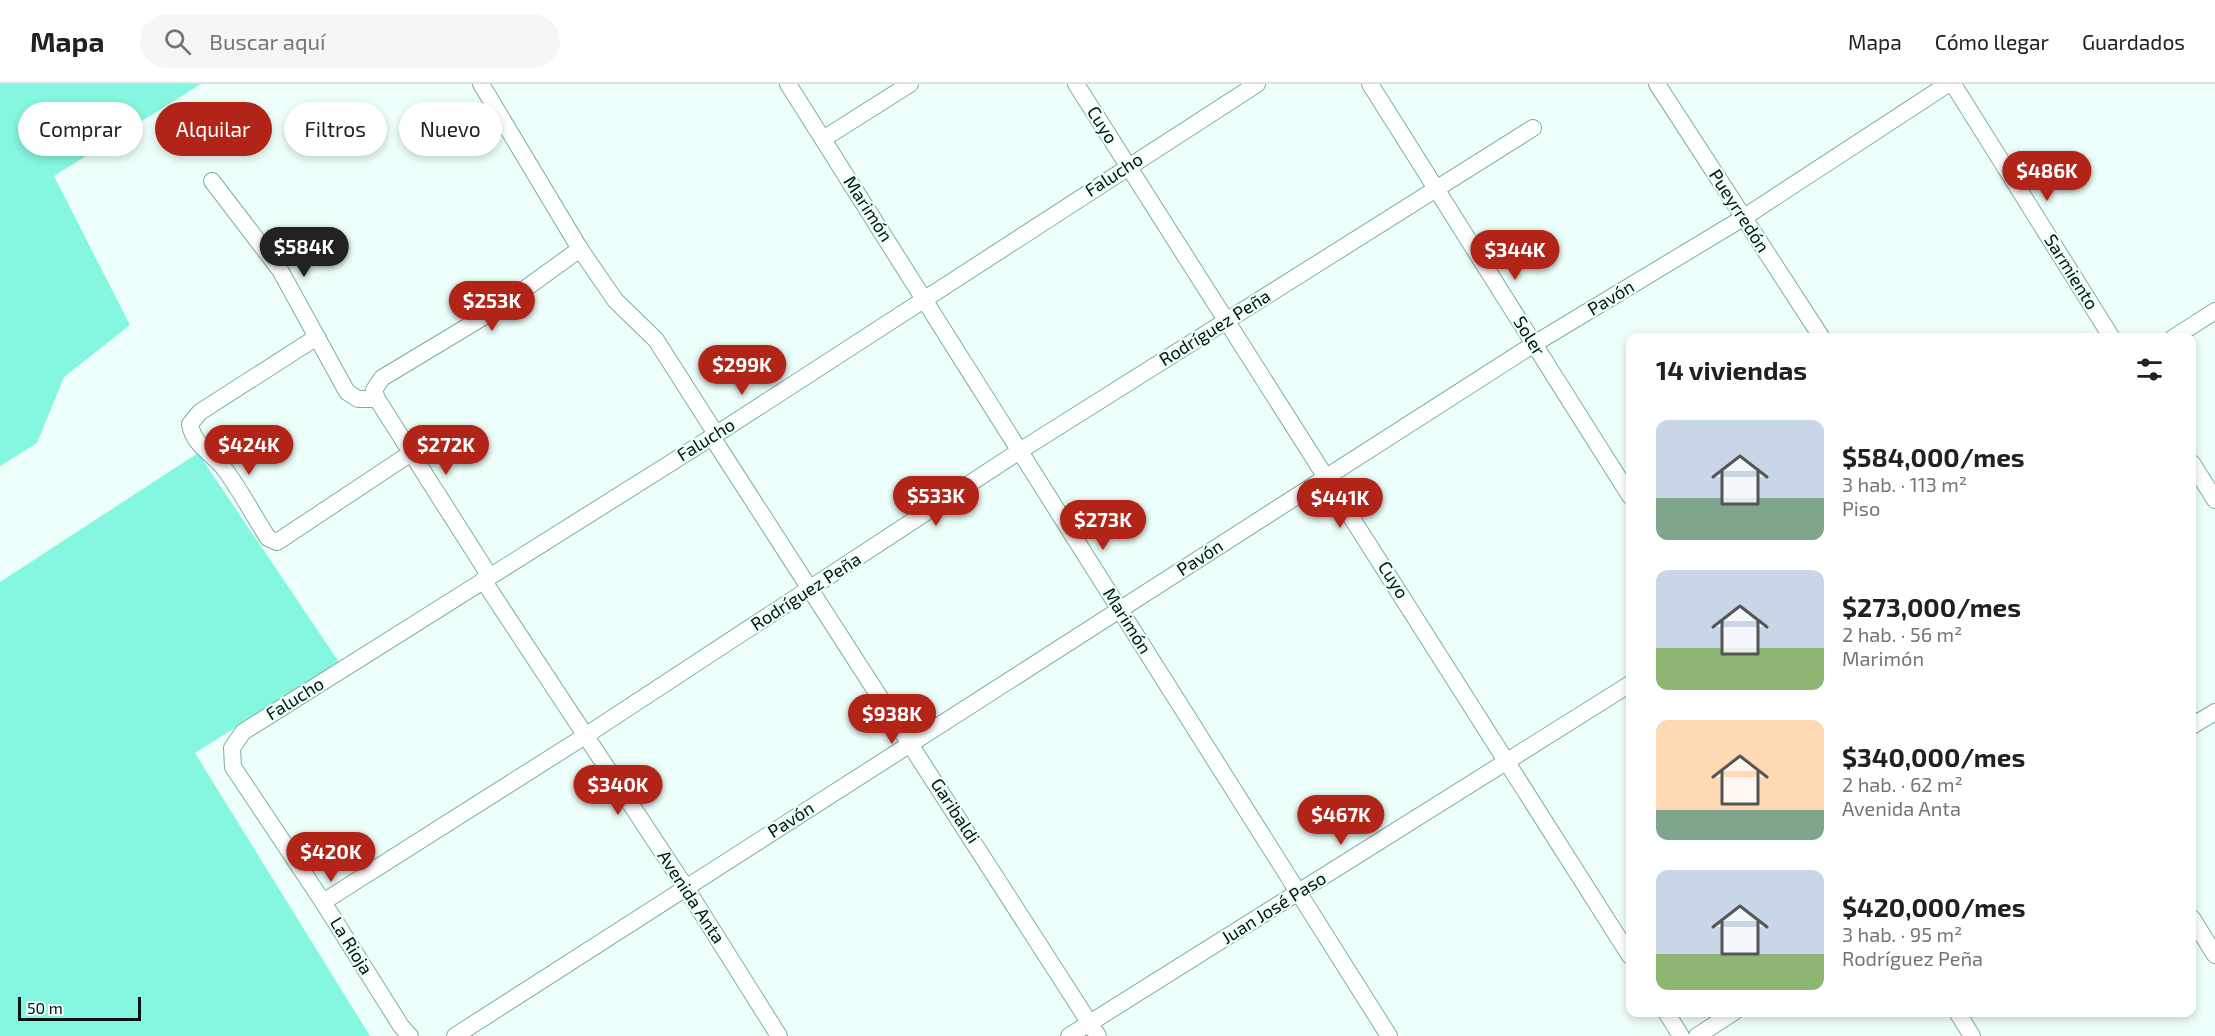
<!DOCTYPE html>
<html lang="es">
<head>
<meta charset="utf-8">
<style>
	body { margin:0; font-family:"Exo 2",sans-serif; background:#f6f6f6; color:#202124; height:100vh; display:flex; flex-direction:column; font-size:22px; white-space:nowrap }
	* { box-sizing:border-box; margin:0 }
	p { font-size:20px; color:#757577 }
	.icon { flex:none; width:33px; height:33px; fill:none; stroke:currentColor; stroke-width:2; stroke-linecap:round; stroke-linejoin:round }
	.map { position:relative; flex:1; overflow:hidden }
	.drawer { position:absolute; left:1626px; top:249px; width:570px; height:684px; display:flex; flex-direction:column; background:#fff; border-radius:12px; box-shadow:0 3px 9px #0003 }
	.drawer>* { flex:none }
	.banner { position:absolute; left:18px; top:18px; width:570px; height:54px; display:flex; gap:12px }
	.scale { position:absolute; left:18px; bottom:15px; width:123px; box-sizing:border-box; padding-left:6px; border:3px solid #041411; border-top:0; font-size:16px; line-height:21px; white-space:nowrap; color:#041411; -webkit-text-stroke:4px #edfffa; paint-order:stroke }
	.price { position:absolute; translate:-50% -51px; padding:0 14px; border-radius:21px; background:#b22318; color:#fff; font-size:20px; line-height:39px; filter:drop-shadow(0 2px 3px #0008) }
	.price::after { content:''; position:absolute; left:50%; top:36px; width:18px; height:14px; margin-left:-9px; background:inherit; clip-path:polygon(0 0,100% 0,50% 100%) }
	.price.on { background:#222; color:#fff }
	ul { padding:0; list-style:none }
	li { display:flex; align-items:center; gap:18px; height:150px; padding:0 30px }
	li span { display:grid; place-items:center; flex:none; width:168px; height:120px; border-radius:12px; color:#555 }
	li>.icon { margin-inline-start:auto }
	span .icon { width:72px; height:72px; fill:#fffc; stroke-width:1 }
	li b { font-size:26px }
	h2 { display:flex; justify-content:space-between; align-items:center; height:72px; padding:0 30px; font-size:26px }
	.tag { padding:0 21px; border-radius:27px; background:#fff; box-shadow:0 3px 9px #0003; font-size:21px; line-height:54px }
	.tag.on { background:#b22318; color:#fff }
	header { display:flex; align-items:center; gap:36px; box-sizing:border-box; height:84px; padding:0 30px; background:#fff; border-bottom:2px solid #e0e0e0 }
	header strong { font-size:28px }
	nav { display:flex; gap:33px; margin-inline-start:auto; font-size:21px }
	.search { width:420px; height:54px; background:#f6f6f6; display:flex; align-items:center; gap:15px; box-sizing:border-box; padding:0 21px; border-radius:33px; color:#757577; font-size:22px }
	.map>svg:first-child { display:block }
	.green { fill:#85f6e0 }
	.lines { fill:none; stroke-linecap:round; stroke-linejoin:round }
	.minor-casing { stroke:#80aca2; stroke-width:18 }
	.minor { stroke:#fff; stroke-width:16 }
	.labels { text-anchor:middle; stroke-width:4.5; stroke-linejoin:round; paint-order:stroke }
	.street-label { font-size:18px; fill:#041411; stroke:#edfffa }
</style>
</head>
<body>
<header>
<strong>Mapa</strong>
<div class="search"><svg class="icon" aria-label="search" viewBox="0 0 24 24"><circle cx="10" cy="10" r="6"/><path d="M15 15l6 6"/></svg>Buscar aquí</div>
<nav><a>Mapa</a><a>Cómo llegar</a><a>Guardados</a></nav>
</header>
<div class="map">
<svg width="2215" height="952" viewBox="0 0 2215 952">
	<rect width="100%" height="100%" fill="#edfffa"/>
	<g class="green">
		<path d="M0,0h201l-147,92 76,149 -66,52 -27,66 -37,23z"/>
		<path d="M198,369l141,209 -144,91 175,283h-370v-454z"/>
	</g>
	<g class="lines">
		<g class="minor-casing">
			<g id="minor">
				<path d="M481,0l99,165 35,51 41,40 60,94"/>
				<path d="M788,0l601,952"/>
				<path d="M1076,0l554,872"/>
				<path d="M1370,0l260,412"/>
				<path d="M1657,0l165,254"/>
				<path d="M1953,0l159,254"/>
				<path d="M823,55l87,-55"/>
				<path d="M212,97l68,89 67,122 11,7h19"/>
				<path d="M317,253l-117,75 -10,12c3,20 21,29 33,43 17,22 30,48 45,71l9,4 134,-89"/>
				<path d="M2173,254l42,-27"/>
				<path d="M712,353l386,599"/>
				<path d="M2192,379l23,37"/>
				<path d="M489,491l-112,-176 -3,-9 8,-12 118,-71 80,-58"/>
				<path d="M483,496l203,308 93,148"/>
				<path d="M2192,642l23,-14"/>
				<path d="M323,818l262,-166 433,-284 515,-324"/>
				<path d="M2192,834l23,37"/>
				<path d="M1666,928l15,24"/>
				<path d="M1957,928l15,24"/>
				<path d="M410,952l-9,-10 -78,-124 -90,-135 -1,-19 11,-16 469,-295 545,-353"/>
				<path d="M455,952l1079,-692 209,-126 205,-134"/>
				<path d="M1069,952l561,-352"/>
				<path d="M1697,952l37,-24"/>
			</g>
		</g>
		<use href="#minor" class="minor"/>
	</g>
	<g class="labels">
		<g class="street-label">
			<text transform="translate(1102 41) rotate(58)" y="6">Cuyo</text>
			<text transform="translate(1114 91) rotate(-33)" y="6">Falucho</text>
			<text transform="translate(868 125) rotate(57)" y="6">Marimón</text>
			<text transform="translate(1739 127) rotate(57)" y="6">Pueyrredón</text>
			<text transform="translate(2071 188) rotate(58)" y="6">Sarmiento</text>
			<text transform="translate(1611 214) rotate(-31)" y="6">Pavón</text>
			<text transform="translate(1215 244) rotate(-32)" y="6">Rodríguez Peña</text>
			<text transform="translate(1529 252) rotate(58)" y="6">Soler</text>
			<text transform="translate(706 356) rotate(-32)" y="6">Falucho</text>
			<text transform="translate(1200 474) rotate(-33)" y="6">Pavón</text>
			<text transform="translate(1393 496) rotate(58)" y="6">Cuyo</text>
			<text transform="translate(806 508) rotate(-33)" y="6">Rodríguez Peña</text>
			<text transform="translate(1127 537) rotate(58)" y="6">Marimón</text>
			<text transform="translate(295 615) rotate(-32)" y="6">Falucho</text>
			<text transform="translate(955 727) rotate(57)" y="6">Garibaldi</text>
			<text transform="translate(791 736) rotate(-33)" y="6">Pavón</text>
			<text transform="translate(691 813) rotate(57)" y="6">Avenida Anta</text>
			<text transform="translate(1274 824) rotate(-32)" y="6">Juan José Paso</text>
			<text transform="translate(351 862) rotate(58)" y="6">La Rioja</text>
		</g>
	</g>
</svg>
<div class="scale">50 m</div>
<b class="price" style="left:2047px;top:118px">$486K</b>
<b class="price on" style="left:304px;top:194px">$584K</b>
<b class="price" style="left:1515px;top:197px">$344K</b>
<b class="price" style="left:492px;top:248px">$253K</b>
<b class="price" style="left:742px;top:312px">$299K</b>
<b class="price" style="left:249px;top:392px">$424K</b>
<b class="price" style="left:446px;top:392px">$272K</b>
<b class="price" style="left:936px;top:443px">$533K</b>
<b class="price" style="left:1340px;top:445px">$441K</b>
<b class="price" style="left:1103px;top:467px">$273K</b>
<b class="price" style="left:892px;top:661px">$938K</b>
<b class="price" style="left:618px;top:732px">$340K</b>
<b class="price" style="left:1341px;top:762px">$467K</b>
<b class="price" style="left:331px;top:799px">$420K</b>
<div class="banner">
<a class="tag">Comprar</a>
<a class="tag on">Alquilar</a>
<a class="tag">Filtros</a>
<a class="tag">Nuevo</a>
</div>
<section class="drawer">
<h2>14 viviendas<svg class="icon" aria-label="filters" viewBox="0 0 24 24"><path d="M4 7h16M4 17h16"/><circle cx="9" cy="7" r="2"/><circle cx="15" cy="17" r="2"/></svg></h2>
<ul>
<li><span style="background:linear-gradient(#c9d6e8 65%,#7fa58c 0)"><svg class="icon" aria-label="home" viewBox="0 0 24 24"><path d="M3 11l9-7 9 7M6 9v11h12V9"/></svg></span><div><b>$584,000/mes</b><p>3 hab. · 113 m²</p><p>Piso</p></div></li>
<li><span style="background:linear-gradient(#c9d6e8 65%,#8fb573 0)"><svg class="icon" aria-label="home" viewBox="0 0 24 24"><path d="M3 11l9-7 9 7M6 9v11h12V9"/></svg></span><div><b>$273,000/mes</b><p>2 hab. · 56 m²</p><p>Marimón</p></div></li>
<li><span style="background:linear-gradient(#ffd9b3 75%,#7fa58c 0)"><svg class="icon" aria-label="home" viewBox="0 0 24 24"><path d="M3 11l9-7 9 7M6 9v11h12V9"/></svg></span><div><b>$340,000/mes</b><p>2 hab. · 62 m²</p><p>Avenida Anta</p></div></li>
<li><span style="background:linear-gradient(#c9d6e8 70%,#8fb573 0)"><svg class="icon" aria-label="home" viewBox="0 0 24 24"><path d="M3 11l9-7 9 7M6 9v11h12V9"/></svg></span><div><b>$420,000/mes</b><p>3 hab. · 95 m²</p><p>Rodríguez Peña</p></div></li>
</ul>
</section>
</div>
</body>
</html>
